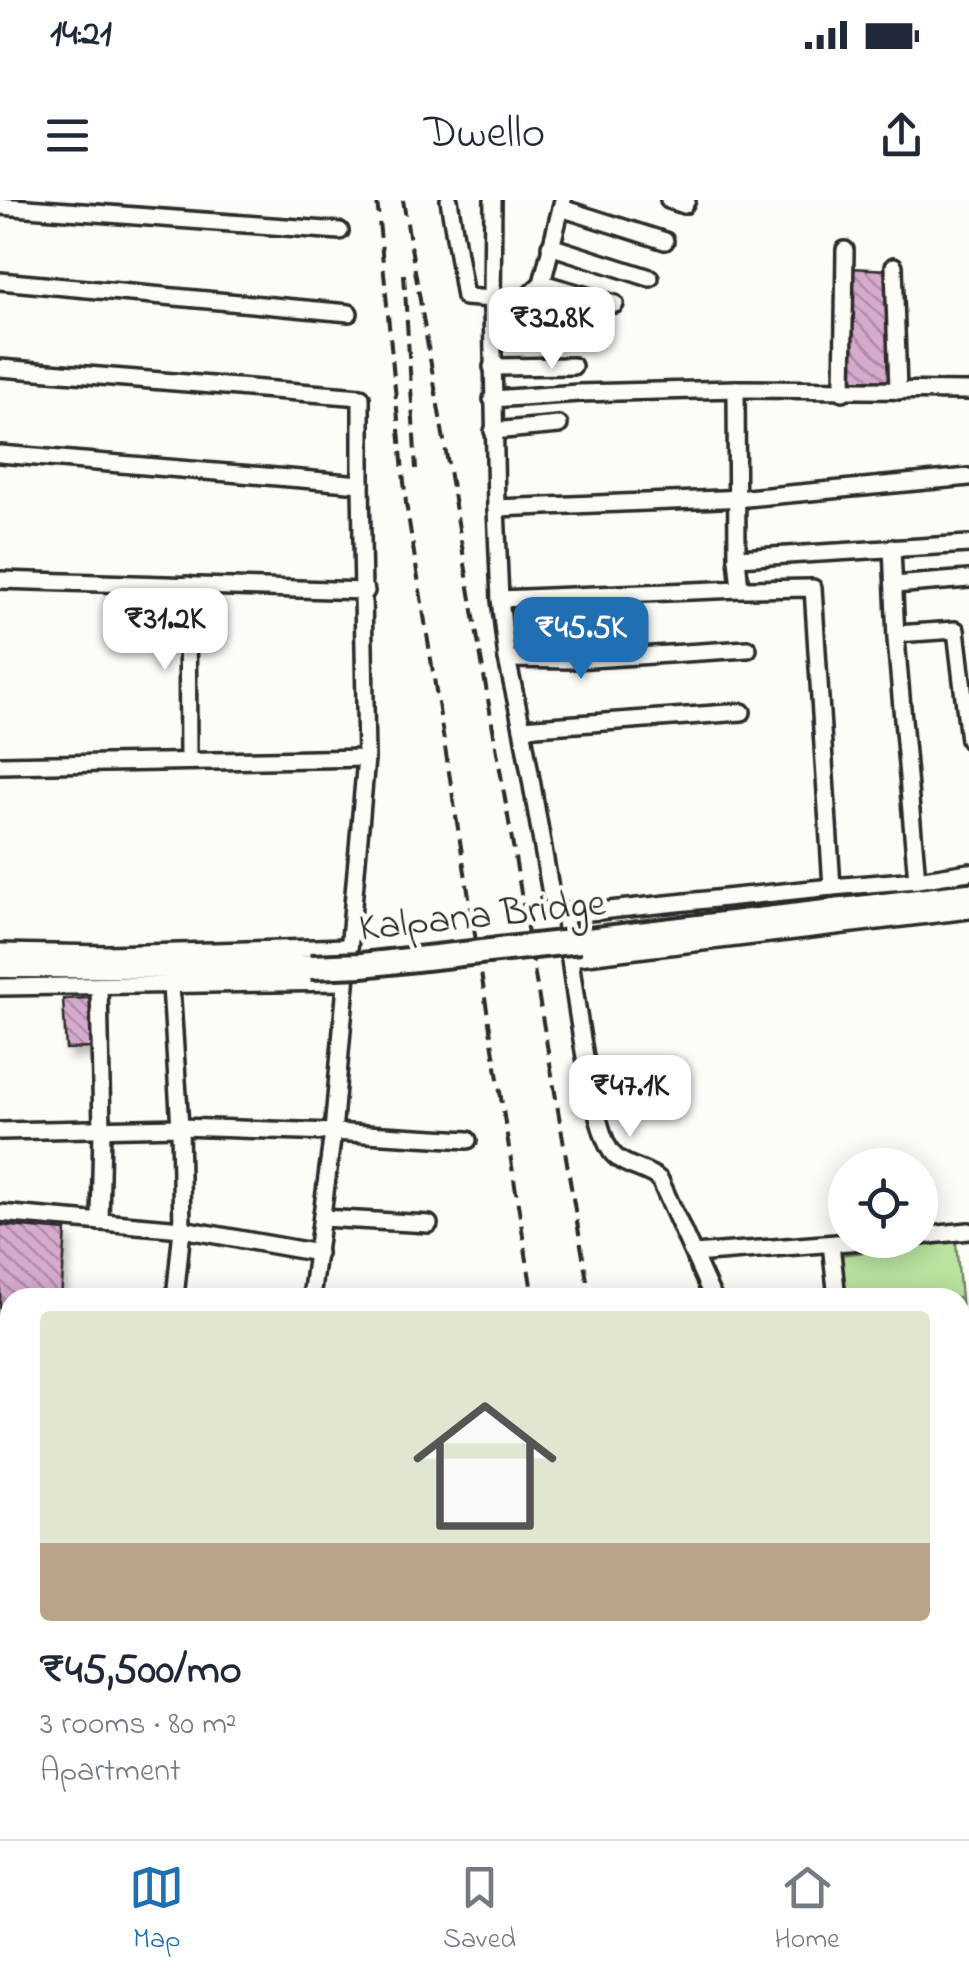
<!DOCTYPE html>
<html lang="en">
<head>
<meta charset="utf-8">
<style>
	body { margin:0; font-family:"Indie Flower",sans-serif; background:#f2f2f3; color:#1f2937; height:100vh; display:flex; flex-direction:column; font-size:38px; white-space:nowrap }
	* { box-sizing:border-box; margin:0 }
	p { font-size:32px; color:#747a83 }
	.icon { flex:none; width:55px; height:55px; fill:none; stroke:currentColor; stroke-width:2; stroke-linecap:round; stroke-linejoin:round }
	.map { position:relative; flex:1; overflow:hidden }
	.sheet { position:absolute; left:0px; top:1088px; width:970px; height:552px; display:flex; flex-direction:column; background:#fff; border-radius:30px 30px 0 0; box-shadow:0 5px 25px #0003 }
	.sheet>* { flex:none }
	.tools { position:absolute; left:828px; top:948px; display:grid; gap:20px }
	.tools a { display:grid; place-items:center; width:110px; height:110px; border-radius:50%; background:#fff; box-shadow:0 5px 25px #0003; font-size:50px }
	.price { position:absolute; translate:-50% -85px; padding:0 22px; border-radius:20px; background:#fff; color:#222; font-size:32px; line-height:65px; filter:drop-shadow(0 2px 5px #0008) }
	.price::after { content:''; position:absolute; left:50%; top:60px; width:30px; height:22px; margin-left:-15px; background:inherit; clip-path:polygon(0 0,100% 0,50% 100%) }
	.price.active { background:#1f6fb2; color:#fff }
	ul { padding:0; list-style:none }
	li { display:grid; align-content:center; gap:20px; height:530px; padding:0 40px }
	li+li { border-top:2px solid #e0e1e3 }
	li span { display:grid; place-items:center; height:310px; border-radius:10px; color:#555 }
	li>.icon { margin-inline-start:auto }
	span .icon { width:180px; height:180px; fill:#fffc; stroke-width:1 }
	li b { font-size:42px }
	.status { display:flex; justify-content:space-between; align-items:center; height:70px; padding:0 50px; background:#fff; direction:ltr }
	.status svg { height:28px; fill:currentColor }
	header { display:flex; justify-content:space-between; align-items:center; height:130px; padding:0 40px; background:#fff; font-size:45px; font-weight:600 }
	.menu { display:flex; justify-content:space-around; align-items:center; height:140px; border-top:2px solid #e0e1e3; background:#fff; font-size:28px; color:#747a83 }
	.menu a { display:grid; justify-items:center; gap:5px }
	.menu .active { color:#1f6fb2 }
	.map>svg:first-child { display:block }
	.park { fill:#bae39f; stroke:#728765; stroke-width:2.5 }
	.water { fill:url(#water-ripples); stroke:#60899b; stroke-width:2.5 }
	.building { fill:url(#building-back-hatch); stroke:#2b2b2b; stroke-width:2.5; filter:url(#shadow) }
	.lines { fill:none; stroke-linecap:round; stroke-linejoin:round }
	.minor-casing { stroke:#2b2b2b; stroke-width:22 }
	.secondary-casing { stroke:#2b2b2b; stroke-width:30 }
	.minor { stroke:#fdfcf7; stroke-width:15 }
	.secondary { stroke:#fdfcf7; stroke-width:22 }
	.rail { stroke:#2b2b2b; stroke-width:4; stroke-dasharray:15 8; stroke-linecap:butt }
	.secondary-bridge-casing { stroke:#2b2b2b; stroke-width:30; stroke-linecap:butt }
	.secondary-bridge { stroke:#fdfcf7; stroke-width:22 }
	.labels { text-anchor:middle; stroke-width:9; stroke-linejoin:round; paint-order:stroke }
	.street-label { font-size:40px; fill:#2b2b2b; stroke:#fdfcf7 }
</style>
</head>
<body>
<div class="status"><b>14:21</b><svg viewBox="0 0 49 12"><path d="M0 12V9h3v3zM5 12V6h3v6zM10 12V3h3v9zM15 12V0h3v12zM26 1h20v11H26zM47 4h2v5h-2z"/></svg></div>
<header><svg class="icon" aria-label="menu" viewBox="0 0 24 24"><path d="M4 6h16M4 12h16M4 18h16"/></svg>Dwello<svg class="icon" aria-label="share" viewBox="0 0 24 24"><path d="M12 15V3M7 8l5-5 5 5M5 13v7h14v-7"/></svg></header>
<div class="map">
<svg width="969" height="1639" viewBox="0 0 969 1639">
	<defs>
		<pattern id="water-ripples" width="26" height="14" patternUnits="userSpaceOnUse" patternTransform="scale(2.5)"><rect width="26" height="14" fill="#84c7e5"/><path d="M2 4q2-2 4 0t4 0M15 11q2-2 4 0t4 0" fill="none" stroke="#72abc5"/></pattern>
		<pattern id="building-back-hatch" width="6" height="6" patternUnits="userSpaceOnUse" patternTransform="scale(2.5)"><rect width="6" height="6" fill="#d6aacd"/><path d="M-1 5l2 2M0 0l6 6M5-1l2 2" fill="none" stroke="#ae8ba7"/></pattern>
		<filter id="shadow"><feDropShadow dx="4.5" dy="8" stdDeviation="5" flood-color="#0004"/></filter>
	</defs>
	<rect width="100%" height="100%" fill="#fdfcf7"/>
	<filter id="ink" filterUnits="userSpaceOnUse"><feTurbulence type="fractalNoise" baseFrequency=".01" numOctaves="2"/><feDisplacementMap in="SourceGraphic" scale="20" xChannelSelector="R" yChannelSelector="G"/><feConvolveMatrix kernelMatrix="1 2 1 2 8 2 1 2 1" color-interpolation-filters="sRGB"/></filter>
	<g filter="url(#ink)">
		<path class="park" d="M956,1042l6,69 -2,-13 -115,-1 -6,-42z"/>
		<g class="water">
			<path d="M969,1359v194l-9,-22v-171z"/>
			<path d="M770,1630h155l4,9h-156z"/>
		</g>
		<g class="building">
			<path d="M849,68l41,2 3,111 -45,4z"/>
			<path d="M90,798l2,50 -26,1 -3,-50z"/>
			<path d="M0,1025l66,6 -5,67h-51v36h-10z"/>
		</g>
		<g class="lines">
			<g class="minor-casing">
				<g id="minor">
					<path d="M449,0l16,97 27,2"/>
					<path d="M563,0l-21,83 -16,15 -34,5 4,205 250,-10 223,-21"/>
					<path d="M669,0l15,5 3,-5"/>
					<path d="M0,6l340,25"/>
					<path d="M561,8l104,33"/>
					<path d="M550,46l100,32"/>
					<path d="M894,66l4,125"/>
					<path d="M0,81l349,32"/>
					<path d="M542,83l73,21"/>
					<path d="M492,103l1,-103"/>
					<path d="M492,167l81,-1"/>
					<path d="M0,168l361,29v87l-361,-30"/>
					<path d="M736,189l233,2"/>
					<path d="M843,192l2,-142"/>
					<path d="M492,199l87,-6 157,-4 1,169 232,-14"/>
					<path d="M493,231l66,-6"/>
					<path d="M496,308l4,91 240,-10 -3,-31"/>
					<path d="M892,348l4,91 21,241 52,-8"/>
					<path d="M0,380l366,11"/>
					<path d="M187,385l1,176"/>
					<path d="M894,385l75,-6"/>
					<path d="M740,389l73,-1 19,299 85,-7"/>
					<path d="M500,399l7,60 67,1 174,-11"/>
					<path d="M896,434l60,-4 13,110"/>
					<path d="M507,459l15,69 220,-16"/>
					<path d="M522,528l29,166 8,17 11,3 262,-27"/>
					<path d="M0,565l366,-7 -5,-274"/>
					<path d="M564,712c5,41 27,219 49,242 11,13 33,14 47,26l53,118"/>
					<path d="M0,752l107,2 241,-7"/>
					<path d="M570,758l399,-48"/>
					<path d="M0,787l345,-5"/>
					<path d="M99,787l3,143 -2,92"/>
					<path d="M0,931l180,-4 153,5 33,-374"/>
					<path d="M0,1013l182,16 -2,-102 -9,-141"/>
					<path d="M322,1018l107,6"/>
					<path d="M920,1036l49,-5"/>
					<path d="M831,1044l6,54"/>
					<path d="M694,1054l181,-14"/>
					<path d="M175,1098l7,-69 136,24"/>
					<path d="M311,1098l22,-166 135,8"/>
					<path d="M960,1124l9,-1"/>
					<path d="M960,1215l9,-1"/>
					<path d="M0,1222l10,2"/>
					<path d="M0,1294h10"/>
					<path d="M960,1321h9"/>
					<path d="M0,1439l10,1"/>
					<path d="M0,1587l10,2"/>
					<path d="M960,1613l9,22"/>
					<path d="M220,1630l137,9"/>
					<path d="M199,1639l2,-9"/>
					<path d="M396,1639v-9"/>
				</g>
			</g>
			<g class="secondary-casing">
				<g id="secondary">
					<path d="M580,741l389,-46"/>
					<path d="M0,766l310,1"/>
				</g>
			</g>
			<use href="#minor" class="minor"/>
			<use href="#secondary" class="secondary"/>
			<g class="rail">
				<path d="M377,0l29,303 127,795"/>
				<path d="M403,0l187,1098"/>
				<path d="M404,74l12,195"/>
				<path d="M659,1630l2,9"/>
				<path d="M690,1630l2,9"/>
			</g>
			<g class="secondary-bridge-casing">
				<path id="secondary-bridge" d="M310,767l52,-2 218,-24"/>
			</g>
			<use href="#secondary-bridge" class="secondary-bridge"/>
		</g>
	</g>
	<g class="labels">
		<g class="street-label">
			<text transform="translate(482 713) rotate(-6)" y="14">Kalpana Bridge</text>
		</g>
	</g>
</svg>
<div class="tools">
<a><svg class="icon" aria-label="locate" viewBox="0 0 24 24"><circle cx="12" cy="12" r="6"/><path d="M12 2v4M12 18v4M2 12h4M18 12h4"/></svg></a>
</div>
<b class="price" style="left:552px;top:172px">₹32.8K</b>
<b class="price" style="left:165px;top:473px">₹31.2K</b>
<b class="price active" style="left:581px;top:482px">₹45.5K</b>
<b class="price" style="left:630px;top:940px">₹47.1K</b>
<section class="sheet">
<ul>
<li><span style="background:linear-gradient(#dfe7d0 75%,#b9a48a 0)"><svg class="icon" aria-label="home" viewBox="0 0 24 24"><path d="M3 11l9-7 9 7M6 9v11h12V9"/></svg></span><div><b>₹45,500/mo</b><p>3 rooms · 80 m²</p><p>Apartment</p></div></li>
</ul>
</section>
</div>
<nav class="menu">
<a class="active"><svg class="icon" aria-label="map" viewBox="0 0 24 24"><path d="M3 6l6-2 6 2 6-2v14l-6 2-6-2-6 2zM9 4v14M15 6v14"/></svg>Map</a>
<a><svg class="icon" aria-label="saved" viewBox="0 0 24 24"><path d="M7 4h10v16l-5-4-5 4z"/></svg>Saved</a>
<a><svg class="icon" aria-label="home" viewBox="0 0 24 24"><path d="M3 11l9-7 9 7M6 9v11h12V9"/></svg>Home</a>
</nav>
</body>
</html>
